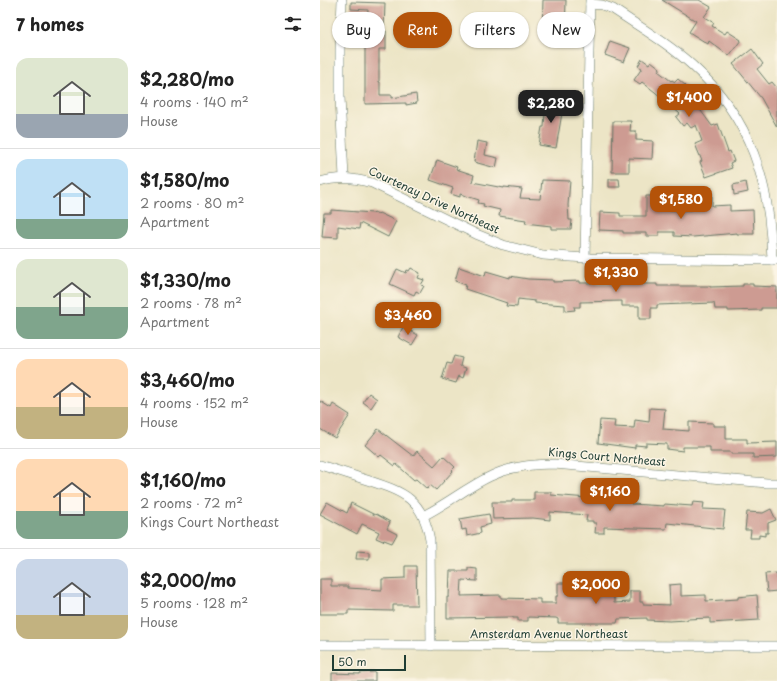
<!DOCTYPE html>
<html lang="en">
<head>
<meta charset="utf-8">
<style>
	body { margin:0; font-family:"Playpen Sans",sans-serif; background:#f2f2f2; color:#222; height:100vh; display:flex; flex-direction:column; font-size:15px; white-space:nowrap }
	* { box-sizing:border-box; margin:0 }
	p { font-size:13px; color:#767676 }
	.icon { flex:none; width:22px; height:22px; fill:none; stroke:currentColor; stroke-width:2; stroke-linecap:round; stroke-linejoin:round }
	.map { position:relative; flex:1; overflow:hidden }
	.side { display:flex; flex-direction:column; background:#fff; width:320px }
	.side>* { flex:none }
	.banner { position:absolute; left:12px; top:12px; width:380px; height:36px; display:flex; gap:8px }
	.scale { position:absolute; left:12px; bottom:10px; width:74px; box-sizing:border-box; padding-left:4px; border:2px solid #1f3d34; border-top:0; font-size:11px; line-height:14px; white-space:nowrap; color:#1f3d34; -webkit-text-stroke:3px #fcf5e5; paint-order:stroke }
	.price { position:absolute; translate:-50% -34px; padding:0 9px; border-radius:8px; background:#b45309; color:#fff; font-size:13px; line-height:26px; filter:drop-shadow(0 1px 2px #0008) }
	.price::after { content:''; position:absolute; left:50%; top:24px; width:12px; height:9px; margin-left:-6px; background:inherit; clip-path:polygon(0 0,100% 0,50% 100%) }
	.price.active { background:#222; color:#fff }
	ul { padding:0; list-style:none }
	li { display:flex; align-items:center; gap:12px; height:100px; padding:0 16px }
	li+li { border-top:1px solid #e0e0e0 }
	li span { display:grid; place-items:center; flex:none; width:112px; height:80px; border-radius:12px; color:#555 }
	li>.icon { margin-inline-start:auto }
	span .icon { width:48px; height:48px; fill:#fffc; stroke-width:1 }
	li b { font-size:17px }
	h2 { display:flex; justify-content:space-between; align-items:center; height:48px; padding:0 16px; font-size:17px }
	.chip { padding:0 14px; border-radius:18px; background:#fff; box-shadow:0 1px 3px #0004; font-size:14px; line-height:36px }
	.chip.active { background:#b45309; color:#fff }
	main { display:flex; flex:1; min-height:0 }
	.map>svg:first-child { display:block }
	.building { fill:#cd9b92 }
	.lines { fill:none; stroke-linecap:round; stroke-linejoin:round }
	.street-casing { stroke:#677867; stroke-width:10 }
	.street { stroke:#fff; stroke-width:9 }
	.labels { text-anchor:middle; stroke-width:3; stroke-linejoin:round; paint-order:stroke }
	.street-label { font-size:11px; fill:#1f3d34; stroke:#fcf5e5 }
</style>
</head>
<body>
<main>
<section class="side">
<h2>7 homes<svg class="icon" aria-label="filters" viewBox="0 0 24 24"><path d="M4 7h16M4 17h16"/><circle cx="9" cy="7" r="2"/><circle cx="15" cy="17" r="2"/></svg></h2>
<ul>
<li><span style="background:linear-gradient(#dfe7d0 70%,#9aa5b1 0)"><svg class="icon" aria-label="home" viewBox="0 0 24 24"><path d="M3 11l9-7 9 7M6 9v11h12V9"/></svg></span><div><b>$2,280/mo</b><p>4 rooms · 140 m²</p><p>House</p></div></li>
<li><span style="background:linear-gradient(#bfe0f5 75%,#7fa58c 0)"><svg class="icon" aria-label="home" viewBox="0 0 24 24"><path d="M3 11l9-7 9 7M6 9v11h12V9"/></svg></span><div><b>$1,580/mo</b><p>2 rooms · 80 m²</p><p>Apartment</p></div></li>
<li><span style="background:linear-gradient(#dfe7d0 60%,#7fa58c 0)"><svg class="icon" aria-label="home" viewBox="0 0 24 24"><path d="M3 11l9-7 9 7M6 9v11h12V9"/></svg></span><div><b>$1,330/mo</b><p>2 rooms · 78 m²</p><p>Apartment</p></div></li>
<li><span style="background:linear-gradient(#ffd9b3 60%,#c2b280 0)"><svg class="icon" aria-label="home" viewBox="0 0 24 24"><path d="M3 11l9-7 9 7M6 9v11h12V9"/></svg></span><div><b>$3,460/mo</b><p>4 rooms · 152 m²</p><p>House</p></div></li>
<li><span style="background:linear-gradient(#ffd9b3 65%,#7fa58c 0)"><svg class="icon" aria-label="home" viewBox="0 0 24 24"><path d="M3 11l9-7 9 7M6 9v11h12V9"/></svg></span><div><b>$1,160/mo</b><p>2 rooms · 72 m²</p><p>Kings Court Northeast</p></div></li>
<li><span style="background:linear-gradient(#c9d6e8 70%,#c2b280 0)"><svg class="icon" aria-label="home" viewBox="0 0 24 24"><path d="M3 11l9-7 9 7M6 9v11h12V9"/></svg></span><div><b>$2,000/mo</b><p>5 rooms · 128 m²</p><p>House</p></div></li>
</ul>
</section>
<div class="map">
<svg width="457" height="681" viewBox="0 0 457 681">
	<rect width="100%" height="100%" fill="#fcf5e5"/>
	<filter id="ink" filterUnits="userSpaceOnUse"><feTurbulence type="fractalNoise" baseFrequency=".025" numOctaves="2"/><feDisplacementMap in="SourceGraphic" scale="8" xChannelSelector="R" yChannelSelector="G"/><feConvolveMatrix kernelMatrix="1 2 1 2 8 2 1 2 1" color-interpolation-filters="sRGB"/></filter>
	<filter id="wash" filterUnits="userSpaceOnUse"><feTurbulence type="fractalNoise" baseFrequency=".012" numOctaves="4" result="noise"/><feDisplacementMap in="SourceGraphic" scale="16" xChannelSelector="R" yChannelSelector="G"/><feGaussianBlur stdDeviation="0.9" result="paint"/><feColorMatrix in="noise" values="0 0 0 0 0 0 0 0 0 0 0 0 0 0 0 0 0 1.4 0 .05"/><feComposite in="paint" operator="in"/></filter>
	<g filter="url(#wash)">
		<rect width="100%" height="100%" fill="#ece5c6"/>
		<g id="blocks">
			<g class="building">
				<path d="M223,0h23l-1,35h-23z"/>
				<path d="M342,0h37l12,7 -7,10 10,6 -2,3 13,8 2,-3 14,9 -12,16 -20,-15 -1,3 -19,-12 7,-11z"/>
				<path d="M31,2l34,1 -1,28h2v18h-7v33h1v13h12v3l24,-4 1,9 -11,2v-2l-41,1v-73h2l1,-21 -17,-1z"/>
				<path d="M290,41l20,7 -6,14 -19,-7z"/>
				<path d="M432,49l11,15 -6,5 12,15 3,-2 5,6v39l-16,-29 -28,-34z"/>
				<path d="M322,59l7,5 2,-3 9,7 -2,3 13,10 1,-1 3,2 3,-3 8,7 -3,3 7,7 22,30 6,-2 10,28 2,-1 4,10 -4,2 2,5 -26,9 -6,-15 2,-1 -7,-17 7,-3 -6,-16 -5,3 -4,-5 -4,3 -7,-9 4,-3 -25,-22 -13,-10 -2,2 -6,-4 8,-12 -4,-2z"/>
				<path d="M226,99l11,1v3l4,1v9h1l-6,35 -17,-3 3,-18h2z"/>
				<path d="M293,121h18l-1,10h6v9l17,1 -1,18 -23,-1v14h-17z"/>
				<path d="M157,141l10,2 -2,12 13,3 -2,10 -22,-6z"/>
				<path d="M117,160l20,7 -1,2 18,6 -2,7 32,6v-1l18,2 -2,9 20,1 2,-19 28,1 -2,24 1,15h3l-1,9h-20v-3l-26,-3 1,-3 -27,-4 1,-6 -17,-4 1,-2 -6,-1 1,-3 -19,-6v3l-9,-3 2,-6 -23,-8z"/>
				<path d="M289,179h10l1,8h-11z"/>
				<path d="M426,182l2,10 -14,3 -1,-10z"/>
				<path d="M384,193h8v13l18,-1v6l23,-1 1,24h-17v-1l-44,4 -19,-1v-4h-15v4h-13v-3h-23v-2l-24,-1 1,-18 20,1v3h26v-20h22v14h24v-5h12z"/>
				<path d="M11,210l42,3 1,-1 4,2 1,-1 17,8 -8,16 -28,-14 -1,6 -21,-3v12l-16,-1 2,-24h7z"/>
				<path d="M139,267l26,9 1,-5 24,7v-2l18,3 25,1v2l27,-1v2h52v1h25v2h53v1l33,-1v-2h10v2l24,1v21h-16v2l-33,1v-2h-13l-1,-6 -57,2v3h-6v11h-12v-13h-17v-5l-42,1v5h-6l1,3 -10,1v-6l-30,-2v-2l-17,-2 -1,8 -11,-1 1,-3 -42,-14 1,-4 -11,-4z"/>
				<path d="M91,268l9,5 -2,5 6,2 -3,5 3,1 -4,7 -4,-2 -2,4 -24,-11 7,-15 9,4 1,-3 2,1z"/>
				<path d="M83,327l15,8 -6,10 -14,-8z"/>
				<path d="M134,356l8,2 -2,8 6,2 -3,10 -4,-2 -3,7 -14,-4 5,-16 4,1z"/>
				<path d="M49,393l8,6 -6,9 -8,-6z"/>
				<path d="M0,401l11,7 2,-4 17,11 -15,23 -15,-9z"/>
				<path d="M330,408l15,1 -2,20 26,2v-9l24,1v3h13v13h21v4l30,-1v15l-24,1v-4h-22v-2h-21v-5h-27v4l-16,-2v-5l-21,-1v3l-11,-1v3l-37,-5 2,-23 15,1 -1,6 20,1 1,-8 14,2z"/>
				<path d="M58,429l35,27 4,-5 17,15 9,-10 12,11 -3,3 1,1 -17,19 -6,-5 -3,4 -11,-10 -2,1 -18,-16 -1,2 -14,-11 -2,2 -14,-12z"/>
				<path d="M214,492h17v3l37,3v-2l17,1v3l26,2v2l33,2v-2l28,2 1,-4 11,1 -1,6 22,1 -2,19 -56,-6 -1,6 -62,-2v6h-9l1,-10h-3v-2h-7l1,-6 -37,-3v8l-17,-2 -40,1 -1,-17h20v-2h22z"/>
				<path d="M7,502l20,11 4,-10 24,12 1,-1 14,8 -3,7 10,5 -5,9 -8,-3 -1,1 -7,-3 3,-6 -17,-8 -5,10 -37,-20z"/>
				<path d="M451,509l5,11 -8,3v10h-3v3l-6,-1v3h-9l1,-8h-6l2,-18 16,1z"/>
				<path d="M169,514l2,10 -11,3 1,6 -14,3 -1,-7 -4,1 -2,-11z"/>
				<path d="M37,551l12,1v7h-13z"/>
				<path d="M85,566h11l1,39h-24v6l-45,-1v4h-28v-35h11v7h17v2l34,2v-11l23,-1z"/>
				<path d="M148,568l9,1v12l-15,-1 -1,16 40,-1v3l39,1v4h16v-7h2v-13h22v-1l34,-1v22l16,-1v-11h10v11h3v2l27,1 -1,-20 12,-1v12l25,-1v6l32,-2v-2l19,-2 2,25 -49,3v-5l-23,1v1l-17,1 -23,-1v-2l-29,1 -1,4h-59v-4l-2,-1 -28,-1v4h-10v-3h-5v-1l-66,1v-21h2l1,-26h18z"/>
				<path d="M457,573v18l-10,1 -2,-18z"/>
				<path d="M55,672v9h-43v-8l28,1v-1z"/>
			</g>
		</g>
	</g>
	<g filter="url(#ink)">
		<use href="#blocks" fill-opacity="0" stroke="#677867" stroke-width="1"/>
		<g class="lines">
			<g class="street-casing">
				<g id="street">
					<path d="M22,0l-2,50v47l4,80"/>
					<path d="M270,4l12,1 11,4c27,18 56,35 80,57 59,53 77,117 79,194"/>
					<path d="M0,182c18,-6 35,-4 52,1l104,51 27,11 40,10 42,3 192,2"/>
					<path d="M265,258l5,-258"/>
					<path d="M0,465c16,5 32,10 47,15 37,12 56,19 63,60l1,106"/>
					<path d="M103,516c24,-12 44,-29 68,-40 20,-10 42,-12 63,-12l213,19h10"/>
					<path d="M0,645l457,1"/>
				</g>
			</g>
			<use href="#street" class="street"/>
		</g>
	</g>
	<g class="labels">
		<g class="street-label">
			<text transform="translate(114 200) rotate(25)" y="4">Courtenay Drive Northeast</text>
			<text transform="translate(287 457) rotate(5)" y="4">Kings Court Northeast</text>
			<text x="229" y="638">Amsterdam Avenue Northeast</text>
		</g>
	</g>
</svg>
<div class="scale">50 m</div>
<b class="price" style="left:369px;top:118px">$1,400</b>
<b class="price active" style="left:231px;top:124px">$2,280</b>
<b class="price" style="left:361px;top:220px">$1,580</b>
<b class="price" style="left:296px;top:293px">$1,330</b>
<b class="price" style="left:88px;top:336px">$3,460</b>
<b class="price" style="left:290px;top:512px">$1,160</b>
<b class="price" style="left:276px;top:605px">$2,000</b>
<div class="banner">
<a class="chip">Buy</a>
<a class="chip active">Rent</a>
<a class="chip">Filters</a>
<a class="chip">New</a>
</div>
</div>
</main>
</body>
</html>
